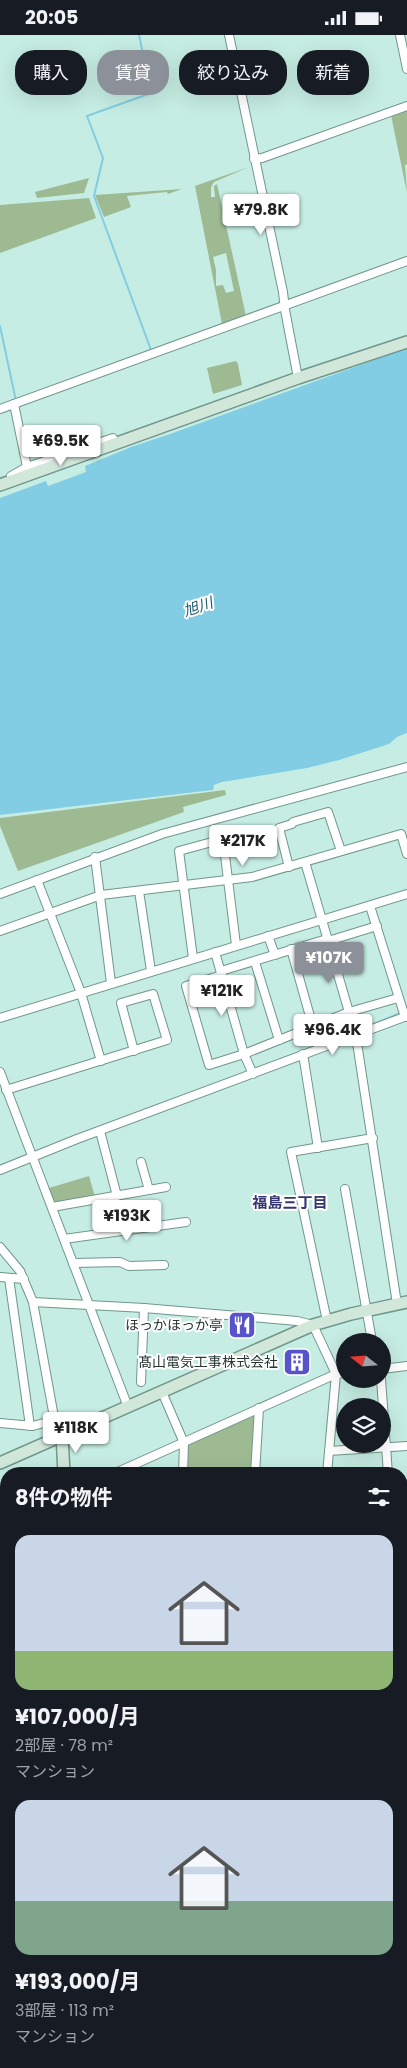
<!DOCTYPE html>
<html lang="ja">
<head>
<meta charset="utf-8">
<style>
	body { margin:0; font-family:Poppins,"Noto Sans JP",sans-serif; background:#242831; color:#f1f3f6; height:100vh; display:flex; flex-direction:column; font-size:19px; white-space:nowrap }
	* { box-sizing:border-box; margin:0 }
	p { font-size:16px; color:#9ea1a6 }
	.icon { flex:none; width:28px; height:28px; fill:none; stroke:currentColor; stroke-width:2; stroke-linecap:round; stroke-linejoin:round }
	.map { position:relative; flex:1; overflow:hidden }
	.drawer { position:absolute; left:0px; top:1432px; width:408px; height:601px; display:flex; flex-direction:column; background:#171b24; border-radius:20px 20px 0 0; box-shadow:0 5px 20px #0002 }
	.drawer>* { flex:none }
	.hud { position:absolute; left:15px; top:15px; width:378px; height:45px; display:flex; gap:10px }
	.needle { width:32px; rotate:287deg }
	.fabs { position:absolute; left:336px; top:1298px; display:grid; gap:10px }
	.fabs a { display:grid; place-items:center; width:55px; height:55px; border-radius:50%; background:#171b24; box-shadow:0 5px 20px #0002; font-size:25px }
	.price { position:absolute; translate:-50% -42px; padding:0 11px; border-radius:5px; background:#fff; color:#222; font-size:16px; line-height:32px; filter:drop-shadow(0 1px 2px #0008) }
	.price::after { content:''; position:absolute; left:50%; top:30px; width:15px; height:11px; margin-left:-8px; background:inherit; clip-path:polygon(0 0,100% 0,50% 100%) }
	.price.current { background:#8c9099; color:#fff }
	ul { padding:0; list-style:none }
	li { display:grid; align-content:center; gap:10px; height:265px; padding:0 15px }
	li span { display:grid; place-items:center; height:155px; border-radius:15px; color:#555 }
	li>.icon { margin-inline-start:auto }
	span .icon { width:90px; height:90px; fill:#fffc; stroke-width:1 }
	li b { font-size:21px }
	h2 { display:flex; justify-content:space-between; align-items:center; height:60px; padding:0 15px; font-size:21px }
	.pill { padding:0 18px; border-radius:20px; background:#171b24; box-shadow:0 5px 20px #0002; font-size:18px; line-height:45px }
	.pill.current { background:#8c9099; color:#fff }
	.status { display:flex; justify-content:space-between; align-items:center; height:35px; padding:0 25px; background:#171b24; direction:ltr }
	.status svg { height:14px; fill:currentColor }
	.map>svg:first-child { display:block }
	.green { fill:#9eba93; fill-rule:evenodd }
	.water { fill:#82cde3 }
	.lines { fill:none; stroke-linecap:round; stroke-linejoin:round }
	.stream { stroke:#82cde3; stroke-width:2 }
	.street-casing { stroke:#71968c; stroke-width:10 }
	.secondary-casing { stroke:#71968c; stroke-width:14 }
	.primary-casing { stroke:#fff; stroke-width:15 }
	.street { stroke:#fff; stroke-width:8 }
	.secondary { stroke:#d1e7da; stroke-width:11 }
	.primary { stroke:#a3d0b6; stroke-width:12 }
	.labels { text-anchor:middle; stroke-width:4; stroke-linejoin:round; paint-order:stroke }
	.poi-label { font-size:14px; fill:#263632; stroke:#fff; text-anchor:end }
	.water-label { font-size:15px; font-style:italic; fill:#1b5969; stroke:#fff }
	.neighbourhood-label { font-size:15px; font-weight:bold; fill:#353671; stroke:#fff }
</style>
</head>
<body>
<div class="status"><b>20:05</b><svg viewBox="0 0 49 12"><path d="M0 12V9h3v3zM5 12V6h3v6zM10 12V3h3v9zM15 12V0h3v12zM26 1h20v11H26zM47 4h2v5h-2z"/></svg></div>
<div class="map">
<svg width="407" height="2033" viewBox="0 0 407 2033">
	<rect width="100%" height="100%" fill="#c6ede3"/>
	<g class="green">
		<path d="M407,74v55l-2,1 2,28 -16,-78z"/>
		<path d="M249,132l-35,15 -3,5v10h4l-1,-11 3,-2 29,132 -24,8 -27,-138zM226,218l8,38 -8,2 -3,-8 -7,1v-16l-3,-13z"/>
		<path d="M89,143l-5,15 -47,5 -2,-6z"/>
		<path d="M182,154l-14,5 -1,-2 -40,4 4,11 -27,10 -9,-22z"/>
		<path d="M89,163l7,20 -96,35v-48z"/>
		<path d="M236,326l2,3 4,21 -29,9 -6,-26z"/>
		<path d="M225,755l1,5 -43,12 1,5 -166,59 -18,-45v-8z"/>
		<path d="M89,1141l6,21 -37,7 -5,-3 -4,-13z"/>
		<path d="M256,1379l-4,60h-66l1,-29z"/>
		<path d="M401,1739l6,3v79l-6,11z"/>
	</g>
	<path class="water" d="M407,313v385l-10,4 -8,7 -50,16 -32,8 -85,14 -8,3 -1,5 -213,25v-317l46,-17 2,5 38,-14 -1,-6 46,-19 39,-13z"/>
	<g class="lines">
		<g class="stream">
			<path d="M139,0l6,28 11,26 -2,3 -67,24 16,42 -9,38 57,154"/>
			<path d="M260,129l28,137"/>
			<path d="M0,291l16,75"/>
			<path d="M361,994l37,-15"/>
			<path d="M293,1020l57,-22"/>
		</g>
		<g class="street-casing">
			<g id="street">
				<path d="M229,0l54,257 2,18 13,68"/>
				<path d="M400,0l7,34"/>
				<path d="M254,124l8,-1 145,-52"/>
				<path d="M14,369l13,63"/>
				<path d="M0,374l407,-148"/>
				<path d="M11,441l16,-9 86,-29 3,6"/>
				<path d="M95,822l16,126"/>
				<path d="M305,827l51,174 41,268"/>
				<path d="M289,832l-10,-39 13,-4 1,-2 35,-10 13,39"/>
				<path d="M37,845l44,113 20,68"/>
				<path d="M139,856l12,80"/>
				<path d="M0,859l162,-60 245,-67"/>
				<path d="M370,871l35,111"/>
				<path d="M0,896l101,-36 151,-18 149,-43 6,20"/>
				<path d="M268,901l7,19"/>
				<path d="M328,906l49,-15"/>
				<path d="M291,914l22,78"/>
				<path d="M215,917l29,102 9,20"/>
				<path d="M193,923l-14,-107 44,-12 13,106"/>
				<path d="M255,927l24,78"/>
				<path d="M221,936l106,-32"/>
				<path d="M222,940l-36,11 23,79 35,-11 105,-42 49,-14"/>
				<path d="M0,983l407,-124"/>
				<path d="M303,1019l15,94"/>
				<path d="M0,1037l128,335"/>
				<path d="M6,1055l161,-50 -14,-46 -32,9 13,48"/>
				<path d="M100,1096l17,65"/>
				<path d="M141,1127l8,28"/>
				<path d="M0,1135l77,-31 330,-123"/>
				<path d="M345,1154l27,152"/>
				<path d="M52,1172l114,-20"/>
				<path d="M64,1204l122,-17"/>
				<path d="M0,1212l20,24 13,31 21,115 -1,8"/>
				<path d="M73,1228l47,-1 9,4 35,-1"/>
				<path d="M0,1242l24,2"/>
				<path d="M9,1243l21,148"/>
				<path d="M33,1267l111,6 153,13 16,4 23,49 -9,100"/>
				<path d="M327,1286l-36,-169 82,-14"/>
				<path d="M382,1334l25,-3"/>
				<path d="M381,1344l7,95"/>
				<path d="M141,1347l3,-74"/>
				<path d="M162,1357l22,51 -1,31"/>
				<path d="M0,1388l33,3 14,-4 6,3 6,11"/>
				<path d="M329,1416l78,-5"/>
				<path d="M113,1439l223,-100 9,-1"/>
				<path d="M255,1439l4,-66"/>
				<path d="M0,1492h6"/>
				<path d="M401,1510l6,1"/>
				<path d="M0,1605h6"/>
				<path d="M401,1633l6,2"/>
				<path d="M0,1640l6,-13"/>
				<path d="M0,1660l6,3"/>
				<path d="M401,1689l6,-2"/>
				<path d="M0,1729l6,3"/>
				<path d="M401,1736l6,2"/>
				<path d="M0,1835l6,-13"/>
				<path d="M401,1844l6,3"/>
				<path d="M0,1912l6,-12"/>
				<path d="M401,1915l6,-11"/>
				<path d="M0,1949l6,3"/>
				<path d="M0,2010l6,-7"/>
				<path d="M162,2028l12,5"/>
				<path d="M221,2028l1,5"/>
				<path d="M271,2028l1,5"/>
				<path d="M315,2028l11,5"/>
				<path d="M48,2033l3,-5"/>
				<path d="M98,2033l3,-5"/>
				<path d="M183,2033l26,-5"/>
				<path d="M337,2033l3,-5"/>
				<path d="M379,2033l3,-5"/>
			</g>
		</g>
		<g class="secondary-casing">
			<g id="secondary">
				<path d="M0,450l298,-107 109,-36"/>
				<path d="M62,1400l2,39"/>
				<path d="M0,1428l313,-138 38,-11 56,-12"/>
				<path d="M0,1714l6,-13"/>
				<path d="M0,1788l6,3"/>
				<path d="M401,1982l4,2"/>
			</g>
		</g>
		<g class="primary-casing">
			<g id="primary">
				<path d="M0,1544l6,1"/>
				<path d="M401,1576l6,1"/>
			</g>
		</g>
		<use href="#street" class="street"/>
		<use href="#secondary" class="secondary"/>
		<use href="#primary" class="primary"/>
	</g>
	<defs>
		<g id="restaurant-square" transform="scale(1.4375)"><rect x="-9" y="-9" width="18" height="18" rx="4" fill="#5753cb" stroke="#fff"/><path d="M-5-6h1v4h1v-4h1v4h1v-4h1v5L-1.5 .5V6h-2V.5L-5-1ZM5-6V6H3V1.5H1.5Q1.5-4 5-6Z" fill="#fff"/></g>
		<g id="building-square" transform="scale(1.4375)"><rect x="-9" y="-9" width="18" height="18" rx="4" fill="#5753cb" stroke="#fff"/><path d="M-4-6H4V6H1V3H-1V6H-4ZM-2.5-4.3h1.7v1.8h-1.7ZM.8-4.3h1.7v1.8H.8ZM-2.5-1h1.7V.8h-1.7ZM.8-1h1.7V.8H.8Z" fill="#fff"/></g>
	</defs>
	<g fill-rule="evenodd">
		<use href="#restaurant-square" x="242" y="1290"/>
		<use href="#building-square" x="297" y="1327"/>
	</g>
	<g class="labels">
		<g class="poi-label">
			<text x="223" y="1295">ほっかほっか亭</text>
			<text x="278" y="1332">髙山電気工事株式会社</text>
		</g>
		<g class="water-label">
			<text transform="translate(198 572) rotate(-19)" y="5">旭川</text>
		</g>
		<g class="neighbourhood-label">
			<text x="290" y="1173">福島三丁目</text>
		</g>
	</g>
</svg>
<div class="fabs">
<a><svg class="needle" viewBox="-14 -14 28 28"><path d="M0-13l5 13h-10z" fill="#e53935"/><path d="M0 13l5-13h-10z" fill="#9ea1a6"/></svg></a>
<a><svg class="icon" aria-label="layers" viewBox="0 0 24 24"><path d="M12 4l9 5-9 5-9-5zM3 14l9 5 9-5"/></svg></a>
</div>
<b class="price" style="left:261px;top:201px">¥79.8K</b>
<b class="price" style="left:61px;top:432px">¥69.5K</b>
<b class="price" style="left:243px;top:832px">¥217K</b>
<b class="price current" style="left:329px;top:949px">¥107K</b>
<b class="price" style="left:222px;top:982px">¥121K</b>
<b class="price" style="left:333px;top:1021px">¥96.4K</b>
<b class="price" style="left:127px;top:1207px">¥193K</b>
<b class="price" style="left:76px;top:1419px">¥118K</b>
<div class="hud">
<a class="pill">購入</a>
<a class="pill current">賃貸</a>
<a class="pill">絞り込み</a>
<a class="pill">新着</a>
</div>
<section class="drawer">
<h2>8件の物件<svg class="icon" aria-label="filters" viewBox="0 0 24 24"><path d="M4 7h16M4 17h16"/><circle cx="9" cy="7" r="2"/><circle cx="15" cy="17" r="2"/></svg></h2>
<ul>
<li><span style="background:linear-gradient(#c9d6e8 75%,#8fb573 0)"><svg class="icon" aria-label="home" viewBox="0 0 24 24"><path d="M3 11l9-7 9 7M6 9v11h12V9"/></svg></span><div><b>¥107,000/月</b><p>2部屋 · 78 m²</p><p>マンション</p></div></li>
<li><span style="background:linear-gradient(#c9d6e8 65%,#7fa58c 0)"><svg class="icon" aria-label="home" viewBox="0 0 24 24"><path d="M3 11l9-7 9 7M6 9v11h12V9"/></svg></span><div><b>¥193,000/月</b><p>3部屋 · 113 m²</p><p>マンション</p></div></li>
</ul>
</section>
</div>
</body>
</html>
